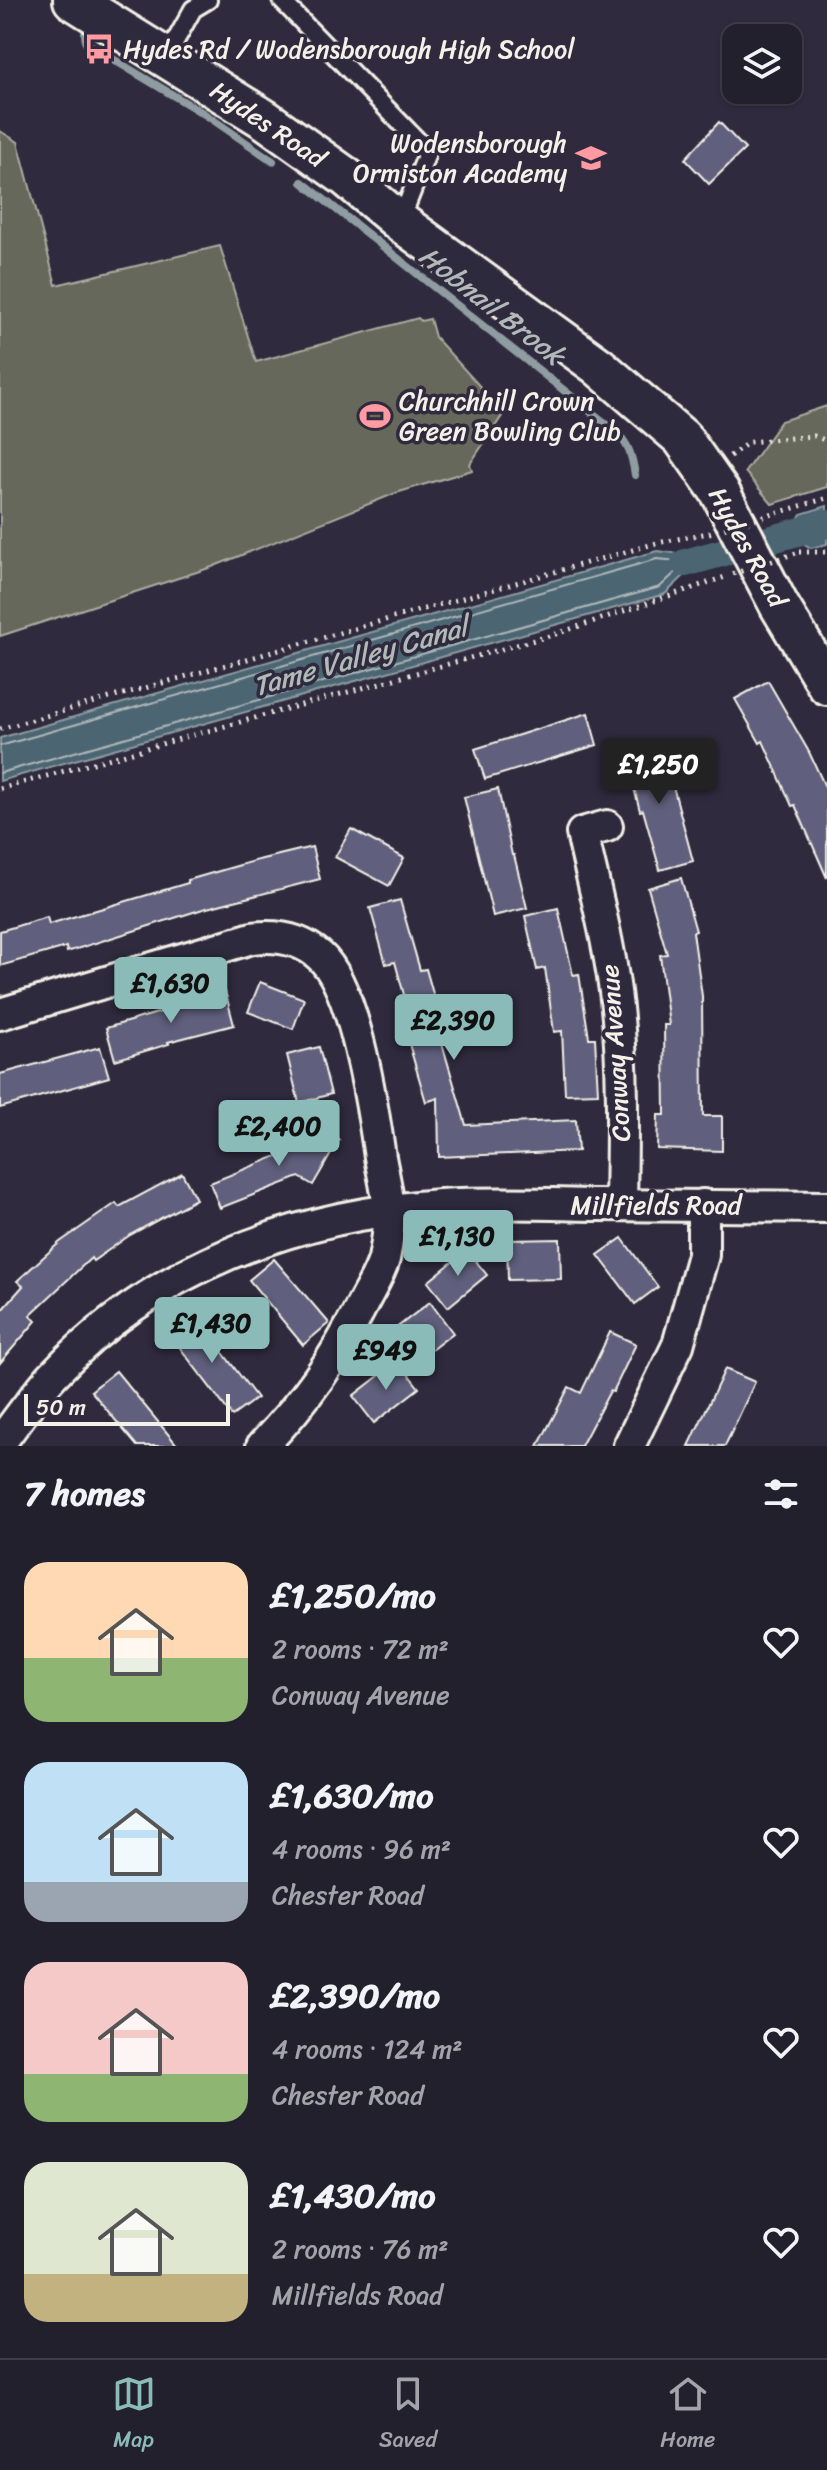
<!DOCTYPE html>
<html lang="en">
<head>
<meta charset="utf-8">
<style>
	body { margin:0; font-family:Sriracha,sans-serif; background:#2b2836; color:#f1f3f6; height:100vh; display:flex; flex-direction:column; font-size:30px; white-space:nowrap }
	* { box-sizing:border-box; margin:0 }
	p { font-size:26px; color:#a3a3aa }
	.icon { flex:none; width:44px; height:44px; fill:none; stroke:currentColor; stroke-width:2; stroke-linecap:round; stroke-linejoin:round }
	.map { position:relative; height:1446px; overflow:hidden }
	.details { display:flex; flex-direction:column; background:#23202e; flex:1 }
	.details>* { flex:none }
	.controls { position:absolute; left:722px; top:24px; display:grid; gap:16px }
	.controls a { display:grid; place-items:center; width:80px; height:80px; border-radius:16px; background:#23202e; box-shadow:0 2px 6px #0004,0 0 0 2px #403e4a; font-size:40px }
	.scale { position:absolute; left:24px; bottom:20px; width:206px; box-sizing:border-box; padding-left:8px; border:4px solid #f4f1e8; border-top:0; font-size:22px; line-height:28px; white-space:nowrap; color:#f4f1e8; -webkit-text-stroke:6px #2f2a3d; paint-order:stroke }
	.price { position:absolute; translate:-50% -68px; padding:0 18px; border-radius:8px; background:#8bbbb9; color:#111; font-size:26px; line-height:52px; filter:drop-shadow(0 2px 4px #0008) }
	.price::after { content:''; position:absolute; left:50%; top:48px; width:24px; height:18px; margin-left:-12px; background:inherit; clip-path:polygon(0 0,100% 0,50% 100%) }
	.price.current { background:#222; color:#fff }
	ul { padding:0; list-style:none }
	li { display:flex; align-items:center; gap:24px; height:200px; padding:0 24px }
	li span { display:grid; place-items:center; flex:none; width:224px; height:160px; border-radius:24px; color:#555 }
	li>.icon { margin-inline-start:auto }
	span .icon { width:96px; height:96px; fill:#fffc; stroke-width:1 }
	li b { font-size:34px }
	h2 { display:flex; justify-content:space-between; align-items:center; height:96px; padding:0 24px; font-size:34px }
	.tab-bar { display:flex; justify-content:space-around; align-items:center; height:112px; border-top:2px solid #403e4a; background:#23202e; font-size:22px; color:#a3a3aa }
	.tab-bar a { display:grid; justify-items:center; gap:4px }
	.tab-bar .current { color:#8bbbb9 }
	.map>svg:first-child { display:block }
	.green { fill:#65685a; stroke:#acaca1; stroke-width:2 }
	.water { fill:#4c6573; stroke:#8f9da2; stroke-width:2 }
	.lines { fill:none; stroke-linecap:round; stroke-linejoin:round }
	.shore { stroke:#b1b9b9; stroke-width:2 }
	.stream { stroke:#8f9da2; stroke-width:8 }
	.canal { stroke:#4c6573; stroke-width:28 }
	.building { fill:#60617e; stroke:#f4f1e8; stroke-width:2 }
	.service-casing { stroke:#f4f1e8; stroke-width:22 }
	.minor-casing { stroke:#f4f1e8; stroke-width:36 }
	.tertiary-casing { stroke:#f4f1e8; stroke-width:44 }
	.path { stroke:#f4f1e8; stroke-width:5; stroke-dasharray:2 6; stroke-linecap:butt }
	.service { stroke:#2f2a3d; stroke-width:16 }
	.minor { stroke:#2f2a3d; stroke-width:30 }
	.tertiary { stroke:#2f2a3d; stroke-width:38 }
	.path-bridge { stroke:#f4f1e8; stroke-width:5; stroke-dasharray:2 6; stroke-linecap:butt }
	.labels { text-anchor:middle; stroke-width:7; stroke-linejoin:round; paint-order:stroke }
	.poi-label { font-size:26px; fill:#f4f1e8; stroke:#2f2a3d; text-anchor:start }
	.street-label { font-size:26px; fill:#f4f1e8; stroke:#2f2a3d }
	.water-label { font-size:28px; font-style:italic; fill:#b1b9b9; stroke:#2f2a3d }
</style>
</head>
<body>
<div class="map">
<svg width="827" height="1446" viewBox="0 0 827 1446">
	<rect width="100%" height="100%" fill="#2f2a3d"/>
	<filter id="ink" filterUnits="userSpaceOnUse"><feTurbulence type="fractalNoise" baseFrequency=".0125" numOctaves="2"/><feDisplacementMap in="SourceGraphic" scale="16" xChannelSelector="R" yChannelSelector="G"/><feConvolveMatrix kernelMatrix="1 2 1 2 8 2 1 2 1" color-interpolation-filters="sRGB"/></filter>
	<g filter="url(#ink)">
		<g class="green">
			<path d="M0,131l18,11 38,143 164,-39 36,116 162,-44 3,3 9,-2 5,18 69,76 -34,51 2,6 -76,23 -184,74 -212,69z"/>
			<path d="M827,406v81l-55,17 -27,-32 36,-51z"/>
		</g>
		<g class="water">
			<path d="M827,506v38l-16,4 -22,-13 12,-21z"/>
			<path d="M706,549l15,4 -10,14 -26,8 -20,19 -665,187v-43l657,-187 25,3z"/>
		</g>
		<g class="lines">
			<path class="shore" d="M0,746l657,-187 21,2 3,3 -1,4 -20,19 -660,186"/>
			<g class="stream">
				<path d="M85,34l1,9 120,72 67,46"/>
				<path d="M302,182l313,249c14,13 17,25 20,44"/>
			</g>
			<path class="canal" d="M685,563l142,-39"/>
		</g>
		<g class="building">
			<path d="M719,122l26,27 -36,35 -24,-25z"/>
			<path d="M768,681l41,71 18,39v87l-32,-73 -3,1 -29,-65 -3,2 -25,-44z"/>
			<path d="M588,713l9,32 -112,34 -10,-30z"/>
			<path d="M662,745l31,116 -33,9 -17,-60 -3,1 -15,-57z"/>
			<path d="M498,789l14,66h2l13,53 -34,8 -29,-119z"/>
			<path d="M351,829l53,29 -15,28 -54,-29z"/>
			<path d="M312,847l8,32 -117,30 -136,43 -1,-5 -66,19v-35l47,-14 2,7 139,-41v-3l66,-19z"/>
			<path d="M681,878l15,53 -3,1 9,64 1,120h19v35l-65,-2 1,-34h7l-1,-90h5l-9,-70 7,-1 -19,-66z"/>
			<path d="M400,900l20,70 6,-1 15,53 -5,1 30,102 110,-5 2,31 -139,6 -1,-59 -12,4 -17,-58 8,-2 -22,-80 -9,2 -16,-56z"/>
			<path d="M558,908l15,67 6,-1 10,64h6l3,55 -33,1 -3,-63 -8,1 -9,-64 -8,2 -12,-54z"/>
			<path d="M260,982l44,17 -11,30 -45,-17z"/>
			<path d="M225,991l9,34 -66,17 1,2 -54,16 -9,-32 65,-19 -1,-4z"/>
			<path d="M100,1047l9,30 -109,31v-34z"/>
			<path d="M319,1047l12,47 -32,9 -12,-48z"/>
			<path d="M307,1122l32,18 -26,45 -14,-8 -79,31 -10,-25 80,-32z"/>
			<path d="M182,1173l14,26 -66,36 -37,26 -2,-3 -61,57 6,6 -36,42v-51l23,-26 -6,-5 43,-39 56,-39 3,4z"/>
			<path d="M622,1238l36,49 -23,17 -37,-49z"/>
			<path d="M560,1239l1,40 -53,1 -1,-40z"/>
			<path d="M467,1250l20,25 -39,32 -20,-25z"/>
			<path d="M274,1259l55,64 -26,22 -54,-65z"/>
			<path d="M430,1302l23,31 -35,27 -23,-31z"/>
			<path d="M193,1313l64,85 -25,18 -64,-84z"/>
			<path d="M610,1332l26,12 -23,48 -3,-1 -29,55h-43l31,-59 12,6z"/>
			<path d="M398,1361l21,27 -45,35 -21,-27z"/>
			<path d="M725,1369l30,13 -30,64h-36z"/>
			<path d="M116,1371l62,75h-41l-46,-55z"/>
		</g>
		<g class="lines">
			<g class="service-casing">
				<g id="service">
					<path d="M281,0l139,143 6,13 -26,66"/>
					<path d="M167,56l26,-47 15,-9"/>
				</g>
			</g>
			<g class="minor-casing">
				<g id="minor">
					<path d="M607,826l-25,7c13,58 29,116 35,175 7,65 5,132 4,197"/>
					<path d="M0,1014l252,-76c24,-3 49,1 68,18 35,31 53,153 60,201 3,17 8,36 9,54 1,15 -2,33 -5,48 -4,15 -14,30 -21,44 -28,56 -57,97 -101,143"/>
					<path d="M0,1443c17,-23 33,-46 52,-67 101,-108 242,-161 388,-171 53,-3 105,-1 157,0 77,1 153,1 230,2"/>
					<path d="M629,1446l49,-101 25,-90v-50"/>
				</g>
			</g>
			<g class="tertiary-casing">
				<path id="tertiary" d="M73,0l193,120 80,57 54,45 198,144 84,72 38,54 59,113 48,80"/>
			</g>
			<g class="path">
				<path d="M730,456l19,-14 65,-6 13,5"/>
				<path d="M777,513l50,-15"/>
				<path d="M799,552h28"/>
				<path d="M0,729l657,-186 51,-10"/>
				<path d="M0,789l556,-155 172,-58"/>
			</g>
			<use href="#service" class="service"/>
			<use href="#minor" class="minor"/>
			<use href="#tertiary" class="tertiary"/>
			<g class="path-bridge">
				<path d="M709,533l68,-20"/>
				<path d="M733,574l66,-22"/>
			</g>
		</g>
	</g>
	<defs>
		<g id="bus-bare" transform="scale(2.4)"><path d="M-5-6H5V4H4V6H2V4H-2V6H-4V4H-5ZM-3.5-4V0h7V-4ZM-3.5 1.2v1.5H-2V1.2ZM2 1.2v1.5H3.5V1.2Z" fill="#ff9aa2" stroke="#2f2a3d" stroke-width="2.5" paint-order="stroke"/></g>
		<g id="school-bare" transform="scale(2.4)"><path d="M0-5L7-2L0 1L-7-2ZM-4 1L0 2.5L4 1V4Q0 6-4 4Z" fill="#ff9aa2" stroke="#2f2a3d" stroke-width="2.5" paint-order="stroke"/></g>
		<g id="stadium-bare" transform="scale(2.4)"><path d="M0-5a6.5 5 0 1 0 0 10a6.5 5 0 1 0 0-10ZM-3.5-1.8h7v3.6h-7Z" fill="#ff9aa2" stroke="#2f2a3d" stroke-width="2.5" paint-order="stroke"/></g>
	</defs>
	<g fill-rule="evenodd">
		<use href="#bus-bare" x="99" y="49"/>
		<use href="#school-bare" x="591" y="158"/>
		<use href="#stadium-bare" x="375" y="416"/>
	</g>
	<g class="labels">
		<g class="poi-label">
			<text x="123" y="58">Hydes Rd / Wodensborough High School</text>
			<text x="567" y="152" text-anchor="end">Wodensborough<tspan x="567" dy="30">Ormiston Academy</tspan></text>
			<text x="399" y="410">Churchhill Crown<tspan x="399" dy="30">Green Bowling Club</tspan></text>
		</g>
		<g class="street-label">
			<text transform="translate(268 124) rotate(34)" y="9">Hydes Road</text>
			<text transform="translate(748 547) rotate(61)" y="9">Hydes Road</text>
			<text transform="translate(615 1053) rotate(-94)" y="9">Conway Avenue</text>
			<text x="656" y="1214">Millfields Road</text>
		</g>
		<g class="water-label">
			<text transform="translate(492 305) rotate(38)" y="10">Hobnail Brook</text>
			<text transform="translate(360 656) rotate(-16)" y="10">Tame Valley Canal</text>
		</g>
	</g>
</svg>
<div class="controls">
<a><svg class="icon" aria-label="layers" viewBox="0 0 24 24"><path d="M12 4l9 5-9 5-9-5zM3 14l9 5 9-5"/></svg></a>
</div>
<div class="scale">50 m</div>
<b class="price current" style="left:659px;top:806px">£1,250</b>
<b class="price" style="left:171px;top:1025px">£1,630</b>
<b class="price" style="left:454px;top:1062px">£2,390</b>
<b class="price" style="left:279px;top:1168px">£2,400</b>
<b class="price" style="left:458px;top:1278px">£1,130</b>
<b class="price" style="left:212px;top:1365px">£1,430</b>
<b class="price" style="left:386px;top:1392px">£949</b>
</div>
<section class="details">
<h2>7 homes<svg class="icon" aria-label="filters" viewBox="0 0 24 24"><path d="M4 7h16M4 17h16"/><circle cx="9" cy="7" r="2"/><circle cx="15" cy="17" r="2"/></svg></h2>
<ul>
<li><span style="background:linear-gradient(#ffd9b3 60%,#8fb573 0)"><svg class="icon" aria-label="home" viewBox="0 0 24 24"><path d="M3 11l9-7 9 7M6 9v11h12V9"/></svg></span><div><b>£1,250/mo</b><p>2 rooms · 72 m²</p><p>Conway Avenue</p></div><svg class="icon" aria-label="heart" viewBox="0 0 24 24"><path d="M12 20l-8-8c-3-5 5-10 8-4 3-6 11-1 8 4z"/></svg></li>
<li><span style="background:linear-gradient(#bfe0f5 75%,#9aa5b1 0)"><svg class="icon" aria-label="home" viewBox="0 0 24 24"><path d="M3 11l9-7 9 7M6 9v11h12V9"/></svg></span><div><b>£1,630/mo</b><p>4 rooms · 96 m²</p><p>Chester Road</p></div><svg class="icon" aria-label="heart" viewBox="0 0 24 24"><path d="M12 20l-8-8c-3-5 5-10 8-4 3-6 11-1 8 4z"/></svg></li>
<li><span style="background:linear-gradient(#f6c9c9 70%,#8fb573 0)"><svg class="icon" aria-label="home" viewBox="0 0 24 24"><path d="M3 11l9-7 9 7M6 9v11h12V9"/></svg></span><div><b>£2,390/mo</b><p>4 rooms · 124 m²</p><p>Chester Road</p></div><svg class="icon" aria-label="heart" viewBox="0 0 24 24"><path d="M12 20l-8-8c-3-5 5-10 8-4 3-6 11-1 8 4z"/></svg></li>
<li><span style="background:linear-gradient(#dfe7d0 70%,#c2b280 0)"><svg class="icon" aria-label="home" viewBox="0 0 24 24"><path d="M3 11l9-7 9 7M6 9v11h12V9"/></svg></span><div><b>£1,430/mo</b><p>2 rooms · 76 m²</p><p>Millfields Road</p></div><svg class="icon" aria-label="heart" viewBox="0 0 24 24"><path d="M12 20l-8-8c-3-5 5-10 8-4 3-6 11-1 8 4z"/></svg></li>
</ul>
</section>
<nav class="tab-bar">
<a class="current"><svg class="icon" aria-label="map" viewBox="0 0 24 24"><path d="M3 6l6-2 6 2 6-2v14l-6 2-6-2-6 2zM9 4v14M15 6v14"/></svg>Map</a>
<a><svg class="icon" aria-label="saved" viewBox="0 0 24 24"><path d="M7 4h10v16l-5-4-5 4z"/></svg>Saved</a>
<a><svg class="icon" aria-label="home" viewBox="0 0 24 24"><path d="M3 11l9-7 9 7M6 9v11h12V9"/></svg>Home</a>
</nav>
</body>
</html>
